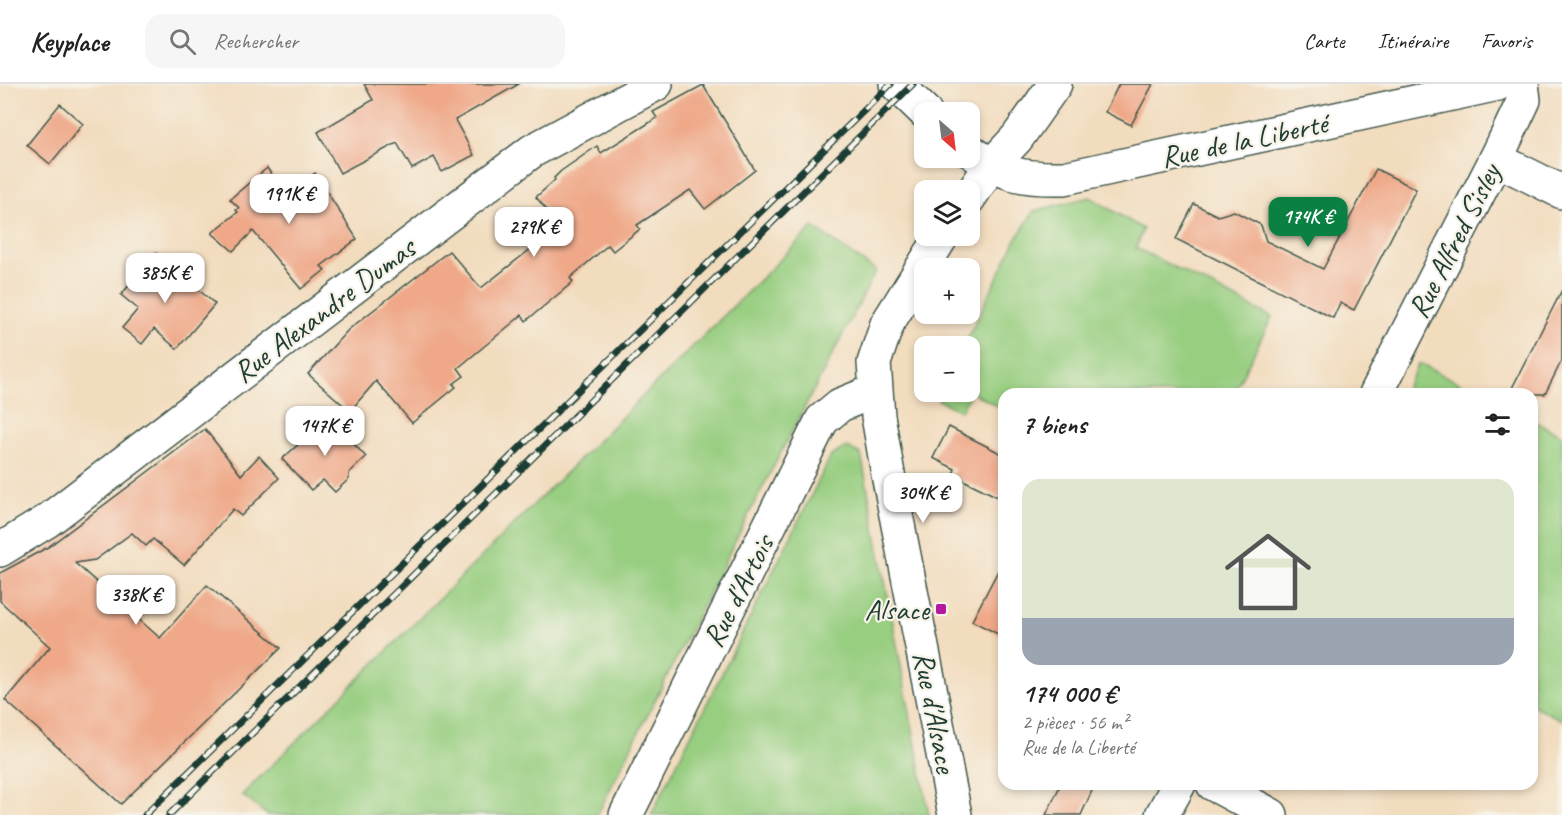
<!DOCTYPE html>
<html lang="fr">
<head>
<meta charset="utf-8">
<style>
	body { margin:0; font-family:Caveat,sans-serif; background:#f6f6f6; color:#222; height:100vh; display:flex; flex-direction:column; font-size:22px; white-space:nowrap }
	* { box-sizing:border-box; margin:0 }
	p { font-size:20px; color:#767676 }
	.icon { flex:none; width:33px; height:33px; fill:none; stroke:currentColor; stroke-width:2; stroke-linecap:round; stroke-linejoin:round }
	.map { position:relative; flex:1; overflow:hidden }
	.sheet { position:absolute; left:998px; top:304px; width:540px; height:402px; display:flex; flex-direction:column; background:#fff; border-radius:18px; box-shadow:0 3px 9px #0003 }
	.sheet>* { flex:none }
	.needle { width:39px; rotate:152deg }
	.controls { position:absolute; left:914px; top:18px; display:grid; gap:12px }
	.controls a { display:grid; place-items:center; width:66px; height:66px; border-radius:12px; background:#fff; box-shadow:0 3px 9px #0003; font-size:30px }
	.price { position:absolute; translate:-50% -51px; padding:0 14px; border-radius:12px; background:#fff; color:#222; font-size:20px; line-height:39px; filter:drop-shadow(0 2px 3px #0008) }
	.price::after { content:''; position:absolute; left:50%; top:36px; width:18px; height:14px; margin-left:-9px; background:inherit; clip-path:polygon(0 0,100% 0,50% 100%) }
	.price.selected { background:#0b8043; color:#fff }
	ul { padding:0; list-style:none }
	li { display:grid; align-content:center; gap:12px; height:318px; padding:0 24px }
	li span { display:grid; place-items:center; height:186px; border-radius:18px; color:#555 }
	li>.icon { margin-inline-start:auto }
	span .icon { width:108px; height:108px; fill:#fffc; stroke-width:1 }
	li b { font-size:26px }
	h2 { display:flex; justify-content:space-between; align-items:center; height:72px; padding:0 24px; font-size:26px }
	header { display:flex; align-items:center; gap:36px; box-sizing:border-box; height:84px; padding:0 30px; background:#fff; border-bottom:2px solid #e0e0e0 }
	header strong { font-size:28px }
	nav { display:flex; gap:33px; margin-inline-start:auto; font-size:21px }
	.search { width:420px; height:54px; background:#f6f6f6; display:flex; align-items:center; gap:15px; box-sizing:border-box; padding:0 21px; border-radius:18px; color:#767676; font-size:22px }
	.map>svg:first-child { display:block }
	.green { fill:#97ce80; stroke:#5b865a; stroke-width:1.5 }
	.building { fill:#efa888 }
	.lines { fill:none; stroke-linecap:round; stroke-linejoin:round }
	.minor-casing { stroke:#3f5549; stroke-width:36 }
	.tertiary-casing { stroke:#3f5549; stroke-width:36 }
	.minor { stroke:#fff; stroke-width:33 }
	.tertiary { stroke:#fff; stroke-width:33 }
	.rail-casing { stroke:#1f3d34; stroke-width:7 }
	.rail { stroke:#f7f3e8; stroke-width:4.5; stroke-dasharray:14; stroke-linecap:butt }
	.poi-dot { fill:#b5179e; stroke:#f7f3e8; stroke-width:2 }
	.labels { text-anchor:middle; stroke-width:4.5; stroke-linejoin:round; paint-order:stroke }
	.street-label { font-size:30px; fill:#1f3d34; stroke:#f7f3e8 }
	.poi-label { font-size:30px; fill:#1f3d34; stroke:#f7f3e8; text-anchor:end }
</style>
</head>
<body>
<header>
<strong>Keyplace</strong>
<div class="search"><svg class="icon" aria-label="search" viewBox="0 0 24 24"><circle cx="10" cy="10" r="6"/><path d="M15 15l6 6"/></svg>Rechercher</div>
<nav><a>Carte</a><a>Itinéraire</a><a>Favoris</a></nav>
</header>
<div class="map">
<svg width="1562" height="731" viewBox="0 0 1562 731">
	<rect width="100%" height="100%" fill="#f7f3e8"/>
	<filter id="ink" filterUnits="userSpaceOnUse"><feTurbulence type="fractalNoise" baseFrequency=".0167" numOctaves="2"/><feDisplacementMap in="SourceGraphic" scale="12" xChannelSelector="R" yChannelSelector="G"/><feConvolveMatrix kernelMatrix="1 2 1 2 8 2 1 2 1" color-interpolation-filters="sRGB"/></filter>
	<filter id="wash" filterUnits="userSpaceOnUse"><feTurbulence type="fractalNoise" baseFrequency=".008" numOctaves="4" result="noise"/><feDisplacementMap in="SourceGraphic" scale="24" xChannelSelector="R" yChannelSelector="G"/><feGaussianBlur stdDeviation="1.35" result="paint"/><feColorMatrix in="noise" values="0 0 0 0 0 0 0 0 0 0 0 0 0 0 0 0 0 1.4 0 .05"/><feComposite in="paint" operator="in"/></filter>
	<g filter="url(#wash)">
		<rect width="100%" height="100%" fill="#f2dcbe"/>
		<g class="green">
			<path d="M1090,113l53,32 -7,19 136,69 -39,77h-229l-1,15 -32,-17 -10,19 -23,-11 4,-8h27v-46h-5l52,-107 18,-28z"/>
			<path d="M813,143l63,44 -122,233 -157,311h-330l-25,-20z"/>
			<path d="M1419,279l62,31h-78z"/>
			<path d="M1532,336l30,15v285l-30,-15z"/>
			<path d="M846,363l15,7 68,361h-278l180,-359z"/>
		</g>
		<g id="blocks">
			<g class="building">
				<path d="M364,0h155l-64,36 19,35 -32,17 -8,-15 -22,12 -15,-26 -57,30 -22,-41 55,-32z"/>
				<path d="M1119,0h34l-22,41 -26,-13z"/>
				<path d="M703,1l52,85 -50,39 -15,-19 -53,35 3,4 -27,22 -5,-6 -38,33 3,4 -47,39 -4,-6 -64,53 6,8 -11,8 3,3 -44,36 -36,-42 -26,30 -42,-37 40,-44 101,-79 32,37 79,-62 -24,-29 19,-17 -1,-2 7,-7 36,-25 4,7 56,-35 -4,-6z"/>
				<path d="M60,20l23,20 -33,40 -23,-19z"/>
				<path d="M267,84l9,13 2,-2 11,13 26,-19 42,66 -36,27 4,4 -24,19 -48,-58 -20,20 -21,-18 26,-21 -2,-2 3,-2 -9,-9z"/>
				<path d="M1376,85l40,20 -62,121 -14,-7 -7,15 -157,-79 18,-35 24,12 16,-5 27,14 5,16 57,28z"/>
				<path d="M156,169l59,51 -38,45 -23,-20 -12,15 -20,-16 16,-19 -17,-14z"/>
				<path d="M1562,206v70l-17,34h-36z"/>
				<path d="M329,333l37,40 -17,16v6l-14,13 -12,-12 -12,10 -29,-31z"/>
				<path d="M949,343l55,28v45l-51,-25 2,-6 -22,-11z"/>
				<path d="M205,345l36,46 18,-19 20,22 -38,38 -8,-7 -49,56 -31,-26 -7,7 -14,-13 -37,27 -20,3 85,75 47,-53 74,63 -160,156 -116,-104 45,-53 -50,-46v-28l48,-26z"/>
				<path d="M1004,475v78l-32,-16z"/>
				<path d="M1061,700h34l-14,31h-35z"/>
			</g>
		</g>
	</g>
	<g filter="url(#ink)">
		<use href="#blocks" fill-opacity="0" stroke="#3f5549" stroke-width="1.5"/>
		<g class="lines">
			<g class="minor-casing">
				<g id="minor">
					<path d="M1496,75l66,33"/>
					<path d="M990,83l27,-29 38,-54"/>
					<path d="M1376,310l120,-235 28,-59 -2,-16"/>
					<path d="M1213,700l58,31"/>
					<path d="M626,731l196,-395 18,-15 35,-14"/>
					<path d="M1162,731l17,-31"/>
				</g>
			</g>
			<g class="tertiary-casing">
				<g id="tertiary">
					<path d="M896,0l29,28"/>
					<path d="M969,66c32,25 55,29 95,28l434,-94"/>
					<path d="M969,114l21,-31"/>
					<path d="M942,152l-55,88 -13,39 4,53 10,58 67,341"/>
					<path d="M0,466l47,-29 485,-370 124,-67"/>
				</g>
			</g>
			<use href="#minor" class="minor"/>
			<use href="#tertiary" class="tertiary"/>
			<g class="rail-casing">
				<g id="rail">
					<path d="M145,731l746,-731"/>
					<path d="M169,731l744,-731"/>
				</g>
			</g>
			<use href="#rail" class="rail"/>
		</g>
	</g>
	<rect class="poi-dot" x="935" y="519" width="12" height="12" rx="3"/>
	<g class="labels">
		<g class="street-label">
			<text transform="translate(1244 56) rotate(-12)" y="10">Rue de la Liberté</text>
			<text transform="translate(1454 157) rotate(-63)" y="10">Rue Alfred Sisley</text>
			<text transform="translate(324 226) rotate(-37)" y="10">Rue Alexandre Dumas</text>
			<text transform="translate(738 507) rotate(-63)" y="10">Rue d'Artois</text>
			<text transform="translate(935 628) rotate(79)" y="10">Rue d'Alsace</text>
		</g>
		<g class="poi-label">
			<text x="929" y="535">Alsace</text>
		</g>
	</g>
</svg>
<div class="controls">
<a><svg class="needle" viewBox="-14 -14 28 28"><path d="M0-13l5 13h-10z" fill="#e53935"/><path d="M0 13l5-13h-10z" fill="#767676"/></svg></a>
<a><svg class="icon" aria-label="layers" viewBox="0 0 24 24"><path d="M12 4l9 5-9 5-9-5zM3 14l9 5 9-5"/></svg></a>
<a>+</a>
<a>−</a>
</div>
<b class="price" style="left:289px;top:141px">191K €</b>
<b class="price selected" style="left:1308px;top:164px">174K €</b>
<b class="price" style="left:534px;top:174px">279K €</b>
<b class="price" style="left:165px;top:220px">385K €</b>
<b class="price" style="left:325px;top:373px">147K €</b>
<b class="price" style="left:923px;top:440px">304K €</b>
<b class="price" style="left:136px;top:542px">338K €</b>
<section class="sheet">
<h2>7 biens<svg class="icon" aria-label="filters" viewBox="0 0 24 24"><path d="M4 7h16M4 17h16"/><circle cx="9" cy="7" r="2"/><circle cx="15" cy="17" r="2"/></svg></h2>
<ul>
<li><span style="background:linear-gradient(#dfe7d0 75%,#9aa5b1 0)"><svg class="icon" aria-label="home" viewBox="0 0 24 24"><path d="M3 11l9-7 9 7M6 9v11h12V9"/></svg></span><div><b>174 000 €</b><p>2 pièces · 56 m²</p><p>Rue de la Liberté</p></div></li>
</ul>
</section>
</div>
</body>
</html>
